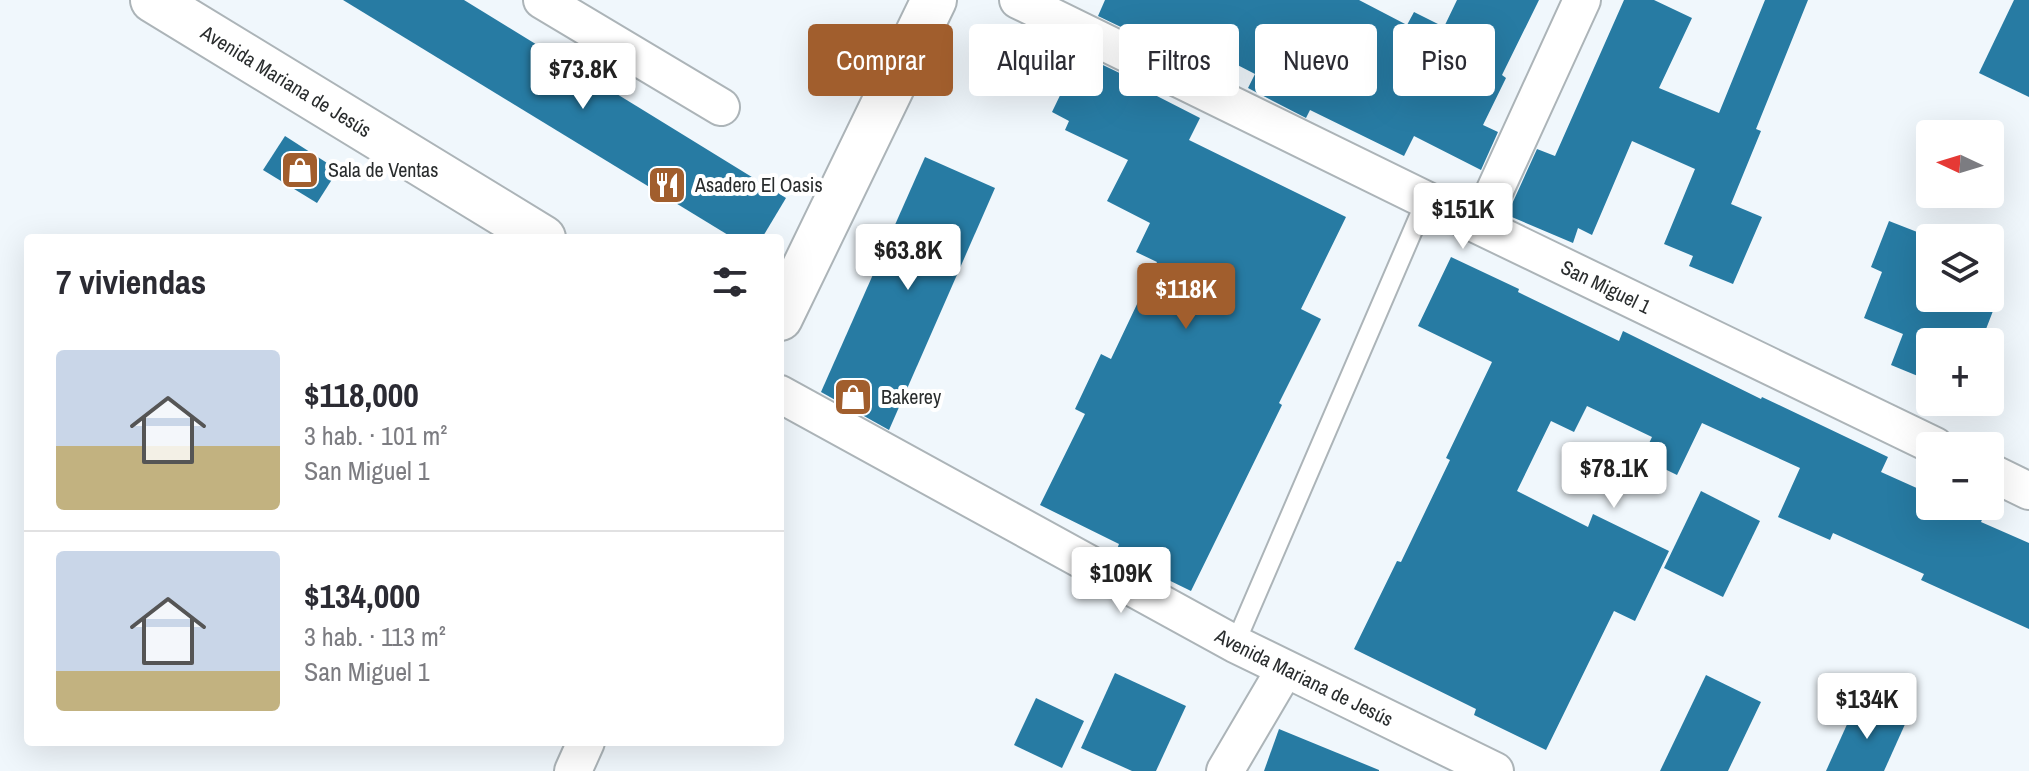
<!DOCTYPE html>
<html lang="es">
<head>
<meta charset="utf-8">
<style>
	body { margin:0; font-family:"Archivo Narrow",sans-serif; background:#f2f2f3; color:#2b2b33; height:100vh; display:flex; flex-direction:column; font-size:30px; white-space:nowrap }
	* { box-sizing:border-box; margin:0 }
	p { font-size:26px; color:#7c7c81 }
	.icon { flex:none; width:44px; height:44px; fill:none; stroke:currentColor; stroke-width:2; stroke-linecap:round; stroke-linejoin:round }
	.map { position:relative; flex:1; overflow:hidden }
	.details { position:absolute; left:24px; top:234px; width:760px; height:512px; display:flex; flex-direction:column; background:#fff; border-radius:8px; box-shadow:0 8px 32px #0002 }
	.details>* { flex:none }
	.banner { position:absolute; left:808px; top:24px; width:760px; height:72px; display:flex; gap:16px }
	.needle { width:52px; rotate:274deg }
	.fabs { position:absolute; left:1916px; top:120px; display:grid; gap:16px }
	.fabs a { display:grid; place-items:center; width:88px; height:88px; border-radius:8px; background:#fff; box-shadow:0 8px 32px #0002; font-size:40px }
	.price { position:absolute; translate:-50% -68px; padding:0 18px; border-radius:8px; background:#fff; color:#222; font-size:26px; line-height:52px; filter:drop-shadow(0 2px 4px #0008) }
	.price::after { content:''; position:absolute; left:50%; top:48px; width:24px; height:18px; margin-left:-12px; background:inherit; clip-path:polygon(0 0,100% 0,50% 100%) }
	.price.current { background:#a15e2d; color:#fff }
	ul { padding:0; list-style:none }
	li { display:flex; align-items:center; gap:24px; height:200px; padding:0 32px }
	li+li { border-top:2px solid #e1e1e2 }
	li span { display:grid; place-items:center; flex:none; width:224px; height:160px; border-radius:8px; color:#555 }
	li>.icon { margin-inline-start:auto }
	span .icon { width:96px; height:96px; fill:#fffc; stroke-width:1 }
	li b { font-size:34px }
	h2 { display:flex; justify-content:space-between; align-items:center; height:96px; padding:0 32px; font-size:34px }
	.tag { padding:0 28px; border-radius:8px; background:#fff; box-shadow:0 8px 32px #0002; font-size:28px; line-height:72px }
	.tag.current { background:#a15e2d; color:#fff }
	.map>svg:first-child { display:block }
	.building { fill:#277ba3 }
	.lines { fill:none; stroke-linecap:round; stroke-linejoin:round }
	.service-casing { stroke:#acb4b8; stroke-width:22 }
	.minor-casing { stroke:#acb4b8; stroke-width:40 }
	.tertiary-casing { stroke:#acb4b8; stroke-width:48 }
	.service { stroke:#fff; stroke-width:18 }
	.minor { stroke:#fff; stroke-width:36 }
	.tertiary { stroke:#fff; stroke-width:44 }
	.labels { text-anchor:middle; stroke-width:8; stroke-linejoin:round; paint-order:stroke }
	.street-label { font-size:20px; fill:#292c2d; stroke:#fff }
	.poi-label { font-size:20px; fill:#292c2d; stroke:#fff; text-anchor:start }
</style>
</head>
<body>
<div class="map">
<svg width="2029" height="771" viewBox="0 0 2029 771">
	<rect width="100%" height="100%" fill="#f0f7fc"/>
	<g class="building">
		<path d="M343,0h121l322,198 -24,40h-29z"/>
		<path d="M1105,0h254l48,25 7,-13 30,15 13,-27h82l-37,75 4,3 -23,47 15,7 -17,38 -67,-34 -10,20 -94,-46 -4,8 -58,-30 7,-14 -72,-37 -8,16 -77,-37z"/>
		<path d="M1624,0h30l38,18 -33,70 60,25 46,-113h43l-52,129 5,2 -30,73 31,13 -29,67 -44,-18 4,-10 -29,-12 31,-75 -63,-28 -40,94 -14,-7 -5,15 -66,-28 30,-66 18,7z"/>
		<path d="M2014,0h15v97l-50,-24z"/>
		<path d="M1080,54l77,37 -2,4 45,23 -11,22 157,77 -45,92 20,10 -42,84 3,2 -91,186 -76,-37 4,-10 -79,-39 45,-91 -10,-5 26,-55 10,5 46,-97 -21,-10 14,-29 -43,-22 21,-41 -63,-30 4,-9 -17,-9z"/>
		<path d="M285,136l53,34 -21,33 -54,-33z"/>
		<path d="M925,157l70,31 -106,242 -68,-38z"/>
		<path d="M1889,221l41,16v61h68l-17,44h-51v39l-39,-16 12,-31 -39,-16 18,-46 -11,-5z"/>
		<path d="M1451,257l68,32 -1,3 101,49 4,-10 138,68 1,-2 126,60 -7,15 49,22v12h58l-7,16 48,21v86l-108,-49 3,-6 -91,-41 -3,7 -52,-23 22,-49 -98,-45 -25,52 -35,-17 10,-21 -65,-31 -13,26 -23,-11 -34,70 71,36 5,-13 76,37 -34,70 -21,-10 -68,139 -72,-35 2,-6 -122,-60 43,-88 4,1 49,-102 -4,-2 46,-96 -74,-36z"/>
		<path d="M1701,491l59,30 -37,76 -59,-29z"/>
		<path d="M1115,673l71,33 -30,65h-24l-51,-23z"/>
		<path d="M1706,675l55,27 -33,69h-68z"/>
		<path d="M1036,698l48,23 -22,47 -48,-23z"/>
		<path d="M1858,700l48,22 -22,49h-58z"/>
		<path d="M1279,729l100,41v1h-115z"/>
	</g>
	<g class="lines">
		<g class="service-casing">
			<path id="service" d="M1235,644l191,-444"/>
		</g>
		<g class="minor-casing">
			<g id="minor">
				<path d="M542,0l179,107"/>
				<path id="s1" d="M1018,0l408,200 509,246"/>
				<path d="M1479,225l103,-225"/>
				<path id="s2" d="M780,394l455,250 260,127"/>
				<path d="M1990,472l39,19"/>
				<path d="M573,771l13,-29"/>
				<path d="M1225,771l60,-102"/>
			</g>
		</g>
		<g class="tertiary-casing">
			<g id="tertiary">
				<path id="s3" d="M153,0l390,238"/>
				<path d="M780,318l154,-318"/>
			</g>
		</g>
		<use href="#service" class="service"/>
		<use href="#minor" class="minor"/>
		<use href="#tertiary" class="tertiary"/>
	</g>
	<defs>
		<g id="shop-square" transform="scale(2)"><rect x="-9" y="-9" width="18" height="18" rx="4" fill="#a15e2d" stroke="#fff"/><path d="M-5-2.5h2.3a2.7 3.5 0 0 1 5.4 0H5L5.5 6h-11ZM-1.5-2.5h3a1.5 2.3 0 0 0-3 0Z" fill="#fff"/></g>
		<g id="restaurant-square" transform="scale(2)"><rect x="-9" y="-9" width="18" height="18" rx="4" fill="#a15e2d" stroke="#fff"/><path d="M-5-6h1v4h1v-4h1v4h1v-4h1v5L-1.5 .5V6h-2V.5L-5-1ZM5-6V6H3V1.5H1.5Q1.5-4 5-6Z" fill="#fff"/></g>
	</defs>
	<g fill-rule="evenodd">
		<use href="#shop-square" x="300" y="170"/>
		<use href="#restaurant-square" x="667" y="185"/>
		<use href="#shop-square" x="853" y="397"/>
	</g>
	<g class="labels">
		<g class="street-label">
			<text dy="7" stroke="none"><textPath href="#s3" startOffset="156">Avenida Mariana de Jesús</textPath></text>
			<text dy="7" stroke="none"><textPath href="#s1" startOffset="654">San Miguel 1</textPath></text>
			<text dy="7" stroke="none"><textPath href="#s2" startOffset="596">Avenida Mariana de Jesús</textPath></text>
		</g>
		<g class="poi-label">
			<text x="328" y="177">Sala de Ventas</text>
			<text x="695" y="192">Asadero El Oasis</text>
			<text x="881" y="404">Bakerey</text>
		</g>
	</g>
</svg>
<div class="fabs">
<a><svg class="needle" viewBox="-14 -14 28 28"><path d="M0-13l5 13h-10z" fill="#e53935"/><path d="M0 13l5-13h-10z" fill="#7c7c81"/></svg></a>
<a><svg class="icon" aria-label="layers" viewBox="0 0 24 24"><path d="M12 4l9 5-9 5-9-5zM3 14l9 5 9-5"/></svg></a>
<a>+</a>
<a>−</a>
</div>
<b class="price" style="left:583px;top:111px">$73.8K</b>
<b class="price" style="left:1463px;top:251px">$151K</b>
<b class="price" style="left:908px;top:292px">$63.8K</b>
<b class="price current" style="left:1186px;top:331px">$118K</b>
<b class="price" style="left:1614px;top:510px">$78.1K</b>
<b class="price" style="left:1121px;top:615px">$109K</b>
<b class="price" style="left:1867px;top:741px">$134K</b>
<div class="banner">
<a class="tag current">Comprar</a>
<a class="tag">Alquilar</a>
<a class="tag">Filtros</a>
<a class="tag">Nuevo</a>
<a class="tag">Piso</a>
</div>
<section class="details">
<h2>7 viviendas<svg class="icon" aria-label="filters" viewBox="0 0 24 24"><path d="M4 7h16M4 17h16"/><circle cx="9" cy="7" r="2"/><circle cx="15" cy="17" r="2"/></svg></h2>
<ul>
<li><span style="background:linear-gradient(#c9d6e8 60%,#c2b280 0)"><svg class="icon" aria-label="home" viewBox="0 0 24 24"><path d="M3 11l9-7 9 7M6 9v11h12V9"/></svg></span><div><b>$118,000</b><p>3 hab. · 101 m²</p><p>San Miguel 1</p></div></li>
<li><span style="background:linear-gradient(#c9d6e8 75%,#c2b280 0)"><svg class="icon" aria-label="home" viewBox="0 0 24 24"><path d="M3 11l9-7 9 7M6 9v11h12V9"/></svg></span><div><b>$134,000</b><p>3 hab. · 113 m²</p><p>San Miguel 1</p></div></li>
</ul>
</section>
</div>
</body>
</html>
